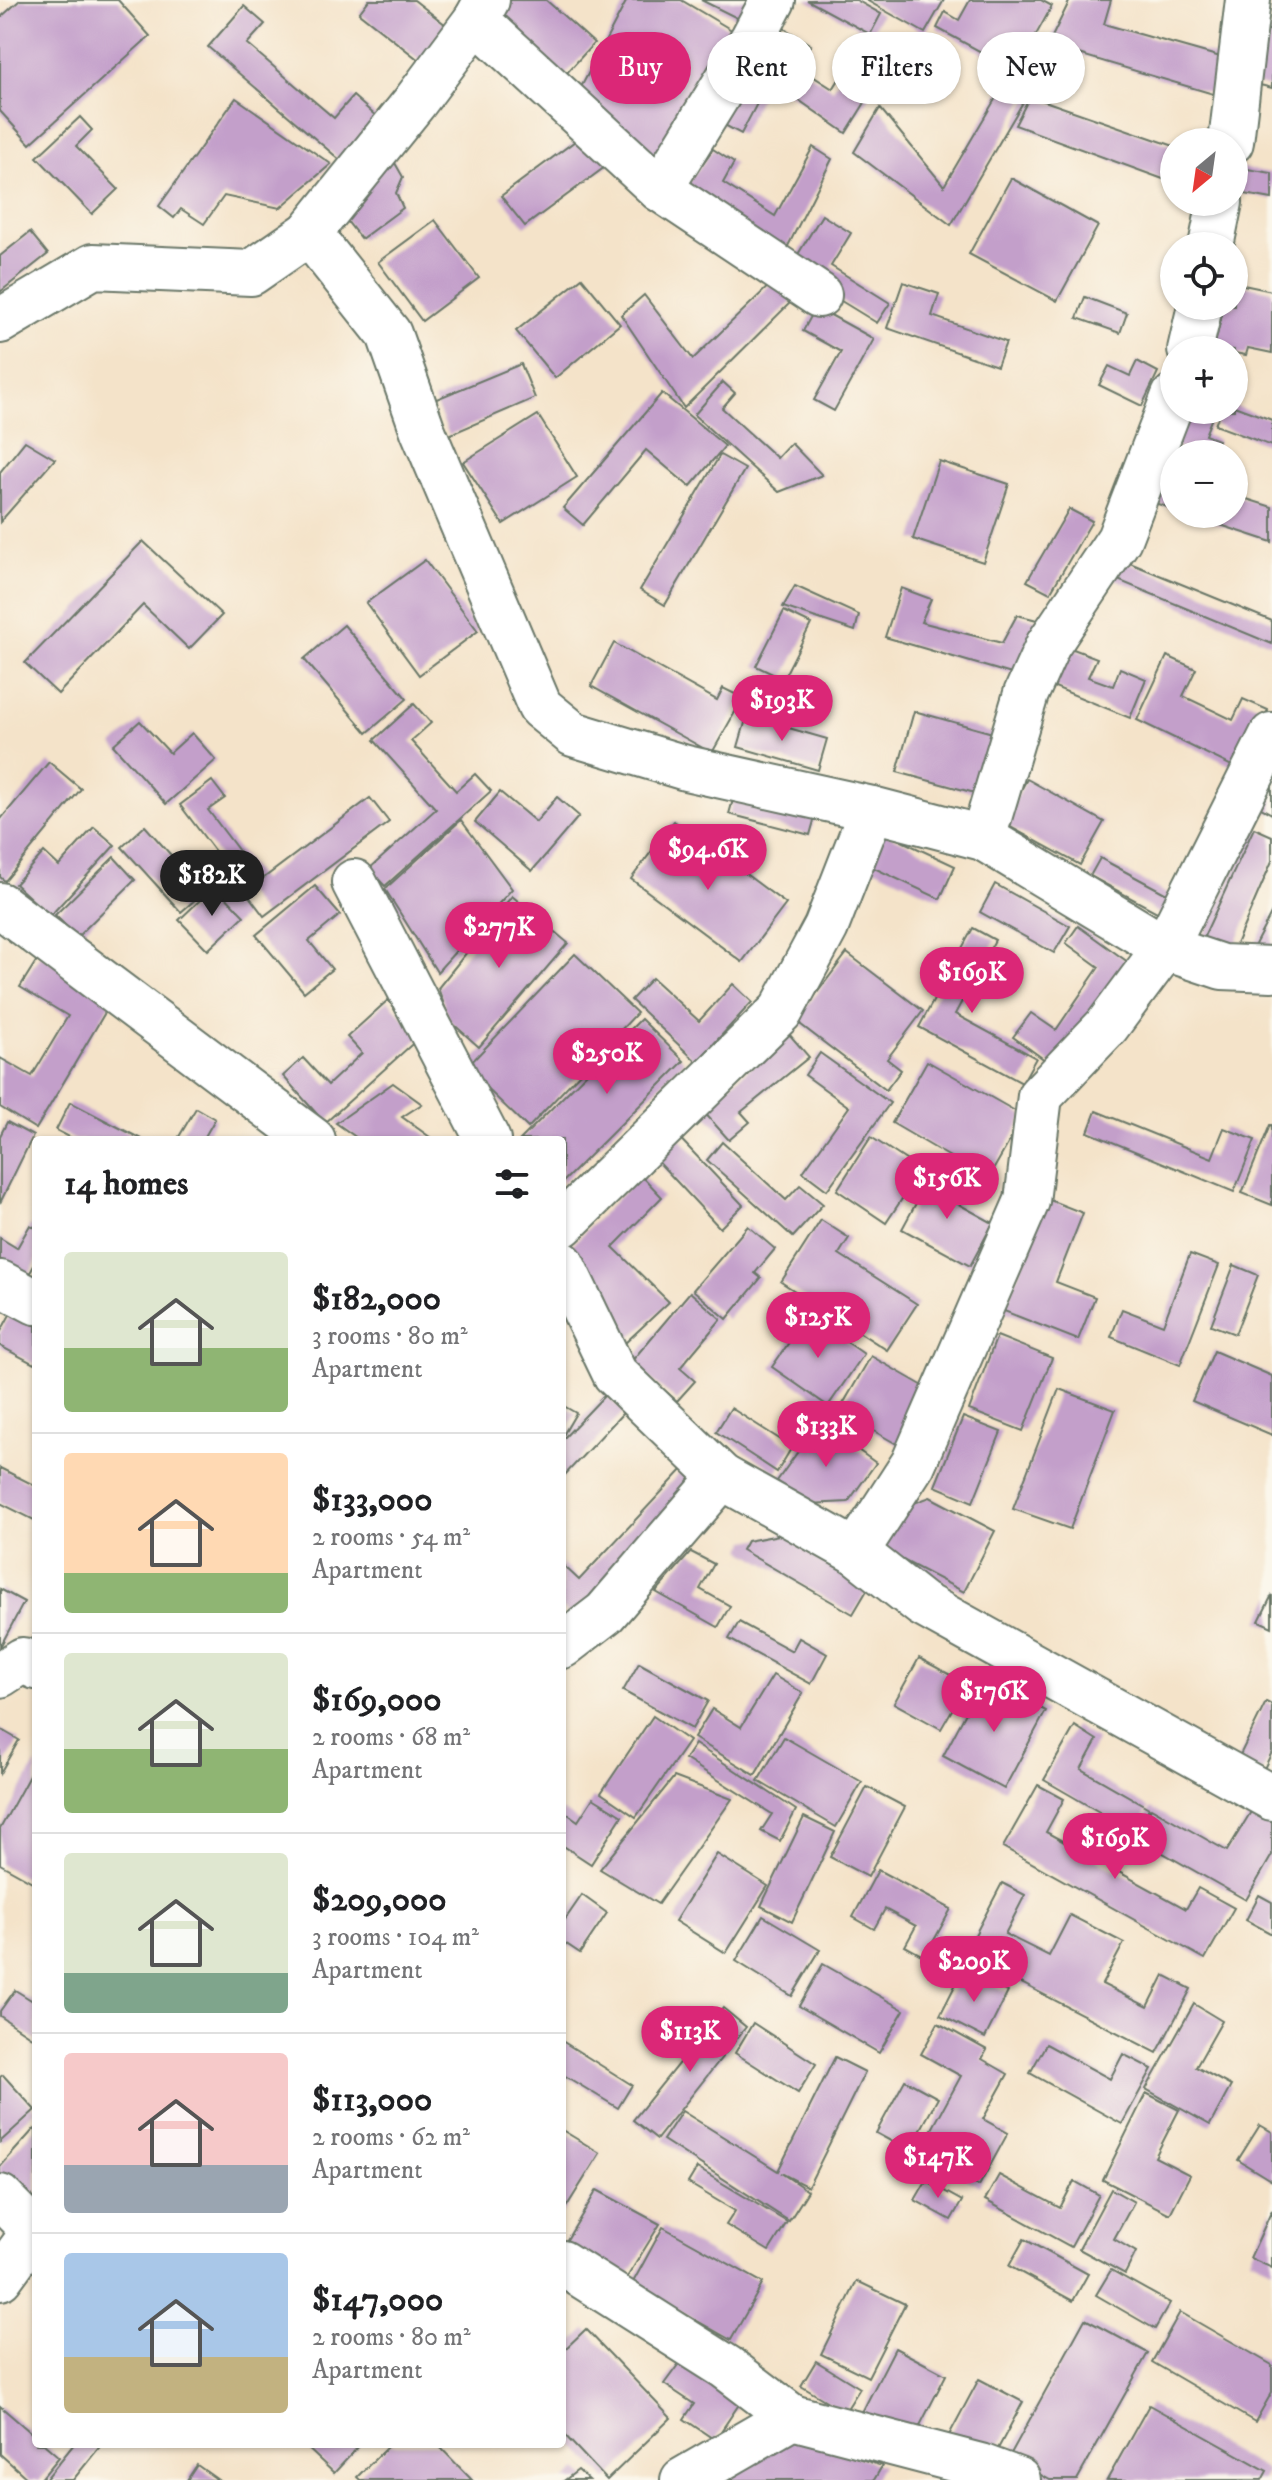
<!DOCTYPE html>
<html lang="en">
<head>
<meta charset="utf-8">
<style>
	body { margin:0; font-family:"IM FELL DW Pica",serif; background:#f2f2f2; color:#202124; height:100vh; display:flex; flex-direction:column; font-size:30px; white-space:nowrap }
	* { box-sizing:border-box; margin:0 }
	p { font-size:26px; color:#757577 }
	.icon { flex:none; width:44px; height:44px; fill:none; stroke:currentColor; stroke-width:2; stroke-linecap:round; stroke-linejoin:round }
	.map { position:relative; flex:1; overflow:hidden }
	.details { position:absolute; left:32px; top:1136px; width:534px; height:1312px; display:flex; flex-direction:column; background:#fff; border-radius:8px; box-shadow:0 2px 6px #0004 }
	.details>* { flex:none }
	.hud { position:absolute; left:590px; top:32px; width:562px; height:72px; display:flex; gap:16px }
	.needle { width:52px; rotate:209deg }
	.buttons { position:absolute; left:1160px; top:128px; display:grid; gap:16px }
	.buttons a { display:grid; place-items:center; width:88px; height:88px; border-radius:50%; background:#fff; box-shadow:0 2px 6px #0004; font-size:40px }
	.price { position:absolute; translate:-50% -68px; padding:0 18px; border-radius:28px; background:#db2777; color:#fff; font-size:26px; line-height:52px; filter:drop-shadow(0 2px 4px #0008) }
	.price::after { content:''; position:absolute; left:50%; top:48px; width:24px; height:18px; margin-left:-12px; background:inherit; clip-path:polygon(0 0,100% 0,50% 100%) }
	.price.active { background:#222; color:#fff }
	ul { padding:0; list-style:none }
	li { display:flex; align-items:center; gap:24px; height:200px; padding:0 32px }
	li+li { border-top:2px solid #e0e0e0 }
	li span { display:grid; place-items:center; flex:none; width:224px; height:160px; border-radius:8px; color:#555 }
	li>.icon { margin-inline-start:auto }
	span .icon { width:96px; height:96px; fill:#fffc; stroke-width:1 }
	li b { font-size:34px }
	h2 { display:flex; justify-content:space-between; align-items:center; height:96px; padding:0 32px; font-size:34px }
	.pill { padding:0 28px; border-radius:36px; background:#fff; box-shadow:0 2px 6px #0004; font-size:28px; line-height:72px }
	.pill.active { background:#db2777; color:#fff }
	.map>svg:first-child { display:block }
	.building { fill:#c39fca }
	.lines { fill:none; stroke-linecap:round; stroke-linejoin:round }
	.street-casing { stroke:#6a7768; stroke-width:48 }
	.street { stroke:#fff; stroke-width:44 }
</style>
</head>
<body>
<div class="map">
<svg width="1272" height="2480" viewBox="0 0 1272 2480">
	<rect width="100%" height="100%" fill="#fbf7ec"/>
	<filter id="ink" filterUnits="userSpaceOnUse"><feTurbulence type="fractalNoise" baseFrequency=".0125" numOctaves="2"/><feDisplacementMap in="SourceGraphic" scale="16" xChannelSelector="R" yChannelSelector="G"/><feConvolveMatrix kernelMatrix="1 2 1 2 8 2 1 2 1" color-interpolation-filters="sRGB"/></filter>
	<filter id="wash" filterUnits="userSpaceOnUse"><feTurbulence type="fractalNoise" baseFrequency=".006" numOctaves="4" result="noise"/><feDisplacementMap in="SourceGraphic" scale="32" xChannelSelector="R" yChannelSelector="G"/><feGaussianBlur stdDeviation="1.8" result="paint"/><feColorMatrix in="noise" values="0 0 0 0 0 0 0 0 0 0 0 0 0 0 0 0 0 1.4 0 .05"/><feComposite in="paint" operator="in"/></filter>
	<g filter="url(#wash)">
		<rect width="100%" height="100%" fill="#f4e3c9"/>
		<g id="blocks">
			<g class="building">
				<path d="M20,0h98l32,36 -120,108 -30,-33v-93z"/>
				<path d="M369,0h45l37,29 -27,35 -65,-51z"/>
				<path d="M506,0h40l48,43 -30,33 -70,-63z"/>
				<path d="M627,0h54l54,32 -78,131 -78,-72z"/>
				<path d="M701,0h50l-10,20z"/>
				<path d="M807,0h49l25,14 -11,21 26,18 -50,80 -96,-67 24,-44 37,23 -14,21 36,23 35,-56z"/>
				<path d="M866,0h78l-19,33z"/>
				<path d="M970,0h71l11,6 -36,65 -79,-43 8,-16 14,8z"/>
				<path d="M1070,0h41l-7,24 127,36 -11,36 -172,-51z"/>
				<path d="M244,6l21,18 -18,20 87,74 19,-22 24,21 -37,43 -132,-113z"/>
				<path d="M1265,29l7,2v57l-20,-5z"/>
				<path d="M1004,84l22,13 -75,128 -97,-73 26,-44 64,78z"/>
				<path d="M739,85l22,11 -20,38 -22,-12z"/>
				<path d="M1030,96l144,50v37l-159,-58z"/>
				<path d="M236,98l95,66 -51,44 -56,-12 -20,28 -23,-15 -7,9 -15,-12z"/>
				<path d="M80,117l12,13 -16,16 42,43 -26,25 -55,-57z"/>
				<path d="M586,133l23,31 -84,62 -24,-30z"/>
				<path d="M813,147l19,12 -48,95 -96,-70 25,-35 21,14 -11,20 52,33z"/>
				<path d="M391,156l12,21 -7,16 7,15 -42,31 -24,-31z"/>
				<path d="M1235,167l37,6v26l-38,-7z"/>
				<path d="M1011,178l87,48 -41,75 -88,-47z"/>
				<path d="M822,215l29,18 -20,33 59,37 -13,20 -88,-54z"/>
				<path d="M435,220l44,58 -57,43 -44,-59z"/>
				<path d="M30,232l18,22 -48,38v-36z"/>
				<path d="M779,276l24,14 -119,118 -63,-93 23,-20 49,64z"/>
				<path d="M582,278l38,46 -65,54 -39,-47z"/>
				<path d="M903,282l36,12 -7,22 74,26 -9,24 -110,-38z"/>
				<path d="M1234,283l38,8v62l-24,-5 -2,7 -12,-2v-3l-20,-2 10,-42h10z"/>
				<path d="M1085,297l42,16 -7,20 -43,-15z"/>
				<path d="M816,307l58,32 -40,72 -20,-11 27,-48 -38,-21z"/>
				<path d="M1137,361l21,11 -16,34 -43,-21 10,-19 21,10z"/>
				<path d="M521,364l14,34 -86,37 -15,-35z"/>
				<path d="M723,382l12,11 -13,15 55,50 14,-15 31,32 -43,17 -85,-77z"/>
				<path d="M662,393l63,53 -35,41 -44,-37 -63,75 -20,-17z"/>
				<path d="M1234,406l38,14v26l-57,-21 6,-15h13z"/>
				<path d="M1178,410h37l-10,25 13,5 -5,14h-18l-29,-12z"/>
				<path d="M538,415l39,62 -74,47 -40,-62z"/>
				<path d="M25,441l30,18 -55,63v-50z"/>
				<path d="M720,455l25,14 -80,136 -25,-15z"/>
				<path d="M939,461l70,23 -26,78 -70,-23z"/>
				<path d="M1162,470l12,4v35l-23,-7z"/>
				<path d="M1234,495l38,12v35l-82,-27 44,-1z"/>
				<path d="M1069,509l23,12 -42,72 -23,-12z"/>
				<path d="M143,541l79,74 -33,34 -46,-44 -85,89 -33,-31z"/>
				<path d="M1120,559l152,62v23l-159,-66z"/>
				<path d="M425,560l53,71 -59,44 -53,-72z"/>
				<path d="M795,586l64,29 -4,16 -72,-24z"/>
				<path d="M901,588l30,11 -10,23 81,21 15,-28 24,6 -26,54 -130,-38z"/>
				<path d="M784,611l27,13 -28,55 -27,-13z"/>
				<path d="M344,625l63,74 -40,34 -63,-74z"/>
				<path d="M614,643l103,57 6,-12 20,10 -31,55 -121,-67z"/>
				<path d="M1060,644l37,14 -9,19 25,9 7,-18 26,11 -16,39 -85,-35z"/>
				<path d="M1167,656l29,13 -13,27 50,24 10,-21 25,11 -28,60 -103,-50z"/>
				<path d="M414,704l17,19 -20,18 45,50 19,-17 16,17 -106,95 -16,-17 67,-60 -62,-69z"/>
				<path d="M914,711l82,23 -21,59 -78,-21z"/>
				<path d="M747,716l80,23 -9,31 -80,-23z"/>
				<path d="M140,721l30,32 22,-20 24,27 -50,44 -53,-59z"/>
				<path d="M49,762l32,27 -76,92 -5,-4v-57z"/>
				<path d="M1272,771v43l-18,-10z"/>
				<path d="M1027,779l77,43 -24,43 -77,-42z"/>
				<path d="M212,781l13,17 -17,12 53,70 109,-82 19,24 -125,94 -84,-111z"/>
				<path d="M736,789l81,21 -7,25 -81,-21z"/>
				<path d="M500,792l36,30 21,-25 22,19 -47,55 -57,-49z"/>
				<path d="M461,820l51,69 -75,83 -52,-83z"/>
				<path d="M674,821l112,83 -44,58 -111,-83z"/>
				<path d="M145,826l59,66 -23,20 -59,-65z"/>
				<path d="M94,827l21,18 -65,71 -35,-32 29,-32 15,14z"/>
				<path d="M872,827l83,39 -15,33 -83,-39z"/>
				<path d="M1254,828l18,8v25l-39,90 -33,-6z"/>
				<path d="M114,857l21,23 -58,57 -22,-22z"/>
				<path d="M1100,858l78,42 -10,18 -78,-42z"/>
				<path d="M995,884l75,42 -16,27 -74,-41z"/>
				<path d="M215,886l29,30 -36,34 -29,-30z"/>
				<path d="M315,886l25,29 -31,26 23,28 -28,23 -48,-57z"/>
				<path d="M512,896l56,47 -89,104 -29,-26 -12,-33z"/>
				<path d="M1272,912v43l-23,1z"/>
				<path d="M1078,926l54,39 -73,105 -46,-33 18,-24 25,17 43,-63 -33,-24z"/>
				<path d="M973,928l22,12 -40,74 81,44 -14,25 -103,-56z"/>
				<path d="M847,953l76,58 -36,48 14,11 -15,20 -90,-69z"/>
				<path d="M575,954l62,59 -109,115 -62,-60z"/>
				<path d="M40,955l73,44 -77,130 -36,-22v-49l32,18 36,-60 -48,-29z"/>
				<path d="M652,978l47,43 34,-37 19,18 -55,60 -66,-62z"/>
				<path d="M388,1000l32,37 -95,86 -42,-47 20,-18 25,27 34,-32 -15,-16z"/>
				<path d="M641,1019l43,42 -122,122v-43h-42z"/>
				<path d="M789,1034l20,23 -68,55 9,10 -21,18 -27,-30z"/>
				<path d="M820,1053l70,50 -63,87 -24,-18 46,-65 -44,-32z"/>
				<path d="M927,1061l97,55 -36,63 -96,-56z"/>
				<path d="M393,1083l29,21 -20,13 32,23h-74l-24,-17z"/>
				<path d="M70,1102l73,38h-68l-19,-10z"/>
				<path d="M196,1108l19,11 -12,21h-26z"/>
				<path d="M1096,1111l116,47 12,-30 31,12 -21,52 -146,-60z"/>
				<path d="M7,1122l26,14 -33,67v-67z"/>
				<path d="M1270,1125h2v80l-30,-12z"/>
				<path d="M673,1131l70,74 -23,23 -70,-75z"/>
				<path d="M871,1137l50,33 -35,53 -49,-33z"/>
				<path d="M722,1142l64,58 14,-15 23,19 -30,33 -86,-77z"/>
				<path d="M934,1170l26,14 -9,16 42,23 -23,43 -68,-37z"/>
				<path d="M641,1175l21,22 -49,50 56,55 -45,42 -52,-99z"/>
				<path d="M1047,1199l36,14 -27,69 39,15 -17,43 -74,-29z"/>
				<path d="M821,1220l28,18 -10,16 78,50 -30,46 -106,-68z"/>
				<path d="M30,1225l6,3v34l-10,18 -26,-14v-28l17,10z"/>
				<path d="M748,1226l27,23 -20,24 6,5 -34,41 -34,-29z"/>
				<path d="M1190,1254l29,11 -39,100 -69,-28 11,-28 41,16z"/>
				<path d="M1234,1265l24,10 -23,59 -24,-9z"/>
				<path d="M690,1292l31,27 -41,49 15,13 -18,20 -46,-39z"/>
				<path d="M13,1309l23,13v39l-2,3 -34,-18v-13z"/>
				<path d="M808,1315l56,39 -36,52 -56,-39z"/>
				<path d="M997,1336l55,22 -29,73 -54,-21z"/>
				<path d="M1214,1351l58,25v59l-80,-34z"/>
				<path d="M871,1356l61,35 -32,55 -61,-35z"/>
				<path d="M1059,1389l56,21 -45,119 -57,-20z"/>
				<path d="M605,1395l19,17 -62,66v-38z"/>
				<path d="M562,1405l14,8 -14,24z"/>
				<path d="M731,1408l61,39 -15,25 -61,-40z"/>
				<path d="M963,1417l38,15 -28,70 -38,-16z"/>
				<path d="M819,1422l57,41 -28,39 -40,2 -31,-23z"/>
				<path d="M0,1468l36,18v35l-36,-18z"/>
				<path d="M684,1468l20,20 -126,135 -16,-15v-44l17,16z"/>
				<path d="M930,1497l65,34 -31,61 -90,-47 19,-34z"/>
				<path d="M790,1533l83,47 -20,34 -111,-64 5,-9z"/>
				<path d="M691,1552l23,12 -14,25 30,17 -12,21 -62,-35z"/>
				<path d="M0,1589l24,13 -24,45z"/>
				<path d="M1272,1595v32l-13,-6z"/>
				<path d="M739,1622l53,29 7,-13 28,16 -16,30 -82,-45z"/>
				<path d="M919,1658l48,26 -26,45 -47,-26z"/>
				<path d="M639,1663l69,38 -16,28 -69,-38z"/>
				<path d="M773,1675l30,18 -48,82 -61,-37 18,-29 29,18z"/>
				<path d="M984,1679l62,32 -42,78 -61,-33z"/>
				<path d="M1266,1702l6,3v47l-10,21 -25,-12z"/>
				<path d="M653,1716l36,25 -53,76 -35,-24z"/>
				<path d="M1075,1726l22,14 -16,29 68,39 -15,24 -90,-52z"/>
				<path d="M0,1729l19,11 -19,33z"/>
				<path d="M784,1737l78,45 -26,45 -78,-46z"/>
				<path d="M695,1744l101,66 -16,31 -19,-10 11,-17 -87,-55z"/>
				<path d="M36,1763v121l-36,-20v-35z"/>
				<path d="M674,1777l58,22 -74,105 -58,-35z"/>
				<path d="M1038,1785l26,14 -18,33 140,77 12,-21 36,20 -29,51 -202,-112z"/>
				<path d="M867,1787l38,20 -37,70 -38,-20z"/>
				<path d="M593,1798l29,18 -31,48 -29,-19v-35l16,11z"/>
				<path d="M1151,1808l76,43 25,-41 20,11v34l-26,45 -111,-63z"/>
				<path d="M804,1817l31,15 -43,90 -31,-16z"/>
				<path d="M717,1854l51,32 -42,67 -51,-32z"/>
				<path d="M878,1870l73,39 -26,48 -20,-11 11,-20 -31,-17 -11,20 -21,-12z"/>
				<path d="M1002,1883l23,12 -20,39 44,22 21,-41 54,28 -22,41 46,23 16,-32 27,14 -34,64 -192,-99z"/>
				<path d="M582,1895l25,18 -27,40 -18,-12v-17z"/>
				<path d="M1259,1895l13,7v32l-26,-14z"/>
				<path d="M763,1916l57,34 -28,46 -56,-35z"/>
				<path d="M823,1964l81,46 -25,43 -80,-47z"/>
				<path d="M963,1970l45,22 -23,46 -45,-23z"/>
				<path d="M15,1990l21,13v37l-36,-24v-5z"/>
				<path d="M1194,2004l28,17 -26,46 35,19 -21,39 -64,-36z"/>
				<path d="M723,2008l23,19 -89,112 -24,-19z"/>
				<path d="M753,2023l63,41 -18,29 -63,-40z"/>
				<path d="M938,2023l49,27 -5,9 26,15 -25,45 25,14 -29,53 -60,-33 42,-77 -40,-22z"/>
				<path d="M562,2041l70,44 -14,23 -56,-34z"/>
				<path d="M1046,2044l64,35 13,-25 29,15 -30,55 -92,-51z"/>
				<path d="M835,2057l30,15 -57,115 -27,-14 27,18 -19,30 -126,-81 19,-29 96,60z"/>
				<path d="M3,2075l32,35 -35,32v-65z"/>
				<path d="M905,2080l33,18 -29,53 -33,-18z"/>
				<path d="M1146,2093l33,17 -24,47 35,18 -20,39 -67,-34z"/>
				<path d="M1260,2125l12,7v49l-34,-21z"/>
				<path d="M34,2129l2,2v82l-36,-33v-13z"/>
				<path d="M562,2130l38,23 -38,61z"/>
				<path d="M697,2168l90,54 -18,29 -43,-26 9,-14 -47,-28z"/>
				<path d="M999,2175l61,33 14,-27 25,14 -28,52 -86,-47z"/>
				<path d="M926,2181l36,20 -11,19 -36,-20z"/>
				<path d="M1111,2189l23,13 -20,37 22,13 -11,22 -46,-25z"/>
				<path d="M597,2190l63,34 -34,55 -61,-36z"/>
				<path d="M1272,2210v58l-22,-10z"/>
				<path d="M663,2227l100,56 -32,57 -99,-56z"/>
				<path d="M1024,2239l64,35 -15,27 -64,-35z"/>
				<path d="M1111,2270l59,33 -15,26 -59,-34z"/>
				<path d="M857,2281l48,23 -37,73 -47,-23z"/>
				<path d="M1180,2312l92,53v27l-17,30 -103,-60z"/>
				<path d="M1085,2319l63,34 -71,127h-27l-41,-23z"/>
				<path d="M586,2329l85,89 -64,62 -45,-48v-80z"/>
				<path d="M895,2348l51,27 -36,70 -51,-27z"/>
				<path d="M686,2354l60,40 -31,46 -31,-21 10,-15 -30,-20z"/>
				<path d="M816,2361l44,27 -15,24 -44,-26z"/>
				<path d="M979,2379l44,23 -31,58 -44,-23z"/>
				<path d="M1149,2405l118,66 -5,9h-155z"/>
				<path d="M0,2406l36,31v7h8l15,13 -19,23h-11l-29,-26z"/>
				<path d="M786,2434l96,32 -8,14h-158z"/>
				<path d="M74,2444h28l-29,36h-28z"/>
				<path d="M303,2444h58l-27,29z"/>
				<path d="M390,2444h47l35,36h-112l-3,-3z"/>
				<path d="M197,2465l21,15h-31z"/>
				<path d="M578,2470l11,10h-24z"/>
			</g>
		</g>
	</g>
	<g filter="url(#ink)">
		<use href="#blocks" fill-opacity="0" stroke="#6a7768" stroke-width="2"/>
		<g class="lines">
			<g class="street-casing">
				<g id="street">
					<path d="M476,20l184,169 159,106"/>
					<path d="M1231,142l17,-142"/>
					<path d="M660,189l93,-151 20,-38"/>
					<path d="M309,233l80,101 34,97 117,276 33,27 113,34 186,41 111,29 182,110 57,19 50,2"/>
					<path d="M1211,246l9,-44"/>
					<path d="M0,321l93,-55 158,7 58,-40 105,-130 62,-83 11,-20"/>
					<path d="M1190,350l10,-44"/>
					<path d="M983,838l43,-144 22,-49 71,-106 55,-143"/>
					<path d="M354,882l134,258"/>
					<path d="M0,905l313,235"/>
					<path d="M562,1225l219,-214 45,-84 46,-118"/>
					<path d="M562,1264l53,110 107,103 134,75 66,52 350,194"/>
					<path d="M0,1283l36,19"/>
					<path d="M856,1552l57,-88 114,-263 13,-105 67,-70 58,-78 107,-213"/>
					<path d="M562,1646l43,-33 117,-136"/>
					<path d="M0,1675l23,-15 13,7"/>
					<path d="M0,2197l34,34"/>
					<path d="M562,2263l164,104 66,50"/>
					<path d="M0,2278l36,-49"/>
					<path d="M683,2480l109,-63 188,49 38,14"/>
				</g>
			</g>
			<use href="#street" class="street"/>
		</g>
	</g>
</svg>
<div class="buttons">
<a><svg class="needle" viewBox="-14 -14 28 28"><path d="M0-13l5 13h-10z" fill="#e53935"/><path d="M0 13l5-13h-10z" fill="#757577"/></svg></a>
<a><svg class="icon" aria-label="locate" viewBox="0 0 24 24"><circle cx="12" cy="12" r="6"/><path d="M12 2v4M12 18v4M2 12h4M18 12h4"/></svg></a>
<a>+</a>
<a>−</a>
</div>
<b class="price" style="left:782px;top:743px">$193K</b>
<b class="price" style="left:708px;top:892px">$94.6K</b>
<b class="price active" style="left:212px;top:918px">$182K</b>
<b class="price" style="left:499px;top:970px">$277K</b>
<b class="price" style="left:972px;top:1015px">$169K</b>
<b class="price" style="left:607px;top:1096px">$250K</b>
<b class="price" style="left:947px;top:1221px">$156K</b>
<b class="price" style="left:818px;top:1360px">$125K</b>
<b class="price" style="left:826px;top:1469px">$133K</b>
<b class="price" style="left:994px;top:1734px">$176K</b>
<b class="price" style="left:1115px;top:1881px">$169K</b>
<b class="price" style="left:974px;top:2004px">$209K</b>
<b class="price" style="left:690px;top:2074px">$113K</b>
<b class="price" style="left:938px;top:2200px">$147K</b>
<div class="hud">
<a class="pill active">Buy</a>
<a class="pill">Rent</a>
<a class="pill">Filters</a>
<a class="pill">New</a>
</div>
<section class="details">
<h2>14 homes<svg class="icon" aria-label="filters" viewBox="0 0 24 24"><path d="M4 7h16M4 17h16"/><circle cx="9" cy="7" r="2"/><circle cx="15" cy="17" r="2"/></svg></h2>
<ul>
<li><span style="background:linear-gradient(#dfe7d0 60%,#8fb573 0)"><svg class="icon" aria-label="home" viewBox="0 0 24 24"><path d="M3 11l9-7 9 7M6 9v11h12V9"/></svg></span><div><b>$182,000</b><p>3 rooms · 80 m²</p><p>Apartment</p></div></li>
<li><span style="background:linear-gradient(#ffd9b3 75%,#8fb573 0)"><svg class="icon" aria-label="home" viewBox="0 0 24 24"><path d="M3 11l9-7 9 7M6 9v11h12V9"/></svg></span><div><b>$133,000</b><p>2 rooms · 54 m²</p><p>Apartment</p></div></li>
<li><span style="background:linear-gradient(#dfe7d0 60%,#8fb573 0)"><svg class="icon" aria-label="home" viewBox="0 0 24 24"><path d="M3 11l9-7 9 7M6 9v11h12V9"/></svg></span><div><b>$169,000</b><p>2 rooms · 68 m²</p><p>Apartment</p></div></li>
<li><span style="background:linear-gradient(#dfe7d0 75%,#7fa58c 0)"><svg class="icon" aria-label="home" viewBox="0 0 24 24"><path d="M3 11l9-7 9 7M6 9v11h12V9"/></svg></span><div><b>$209,000</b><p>3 rooms · 104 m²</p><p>Apartment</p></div></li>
<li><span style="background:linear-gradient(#f6c9c9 70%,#9aa5b1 0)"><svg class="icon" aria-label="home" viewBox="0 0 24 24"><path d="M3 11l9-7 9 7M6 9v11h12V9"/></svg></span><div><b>$113,000</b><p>2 rooms · 62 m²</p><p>Apartment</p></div></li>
<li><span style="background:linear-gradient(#a9c7e8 65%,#c2b280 0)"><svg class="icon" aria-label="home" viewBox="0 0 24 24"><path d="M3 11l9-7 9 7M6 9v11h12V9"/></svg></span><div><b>$147,000</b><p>2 rooms · 80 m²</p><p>Apartment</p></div></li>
</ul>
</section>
</div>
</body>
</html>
